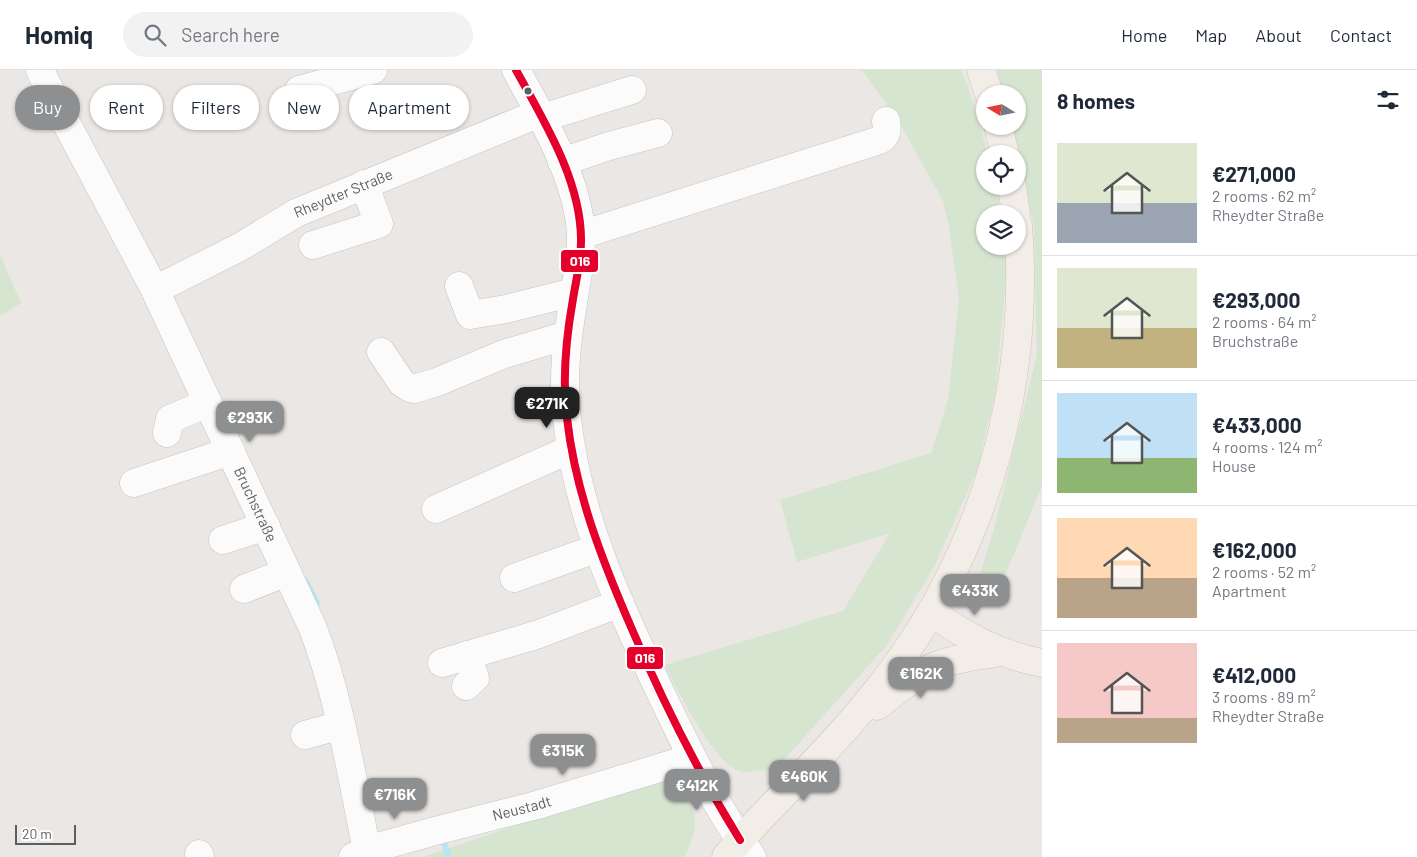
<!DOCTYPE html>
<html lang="en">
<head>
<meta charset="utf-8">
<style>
	body { margin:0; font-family:Barlow,sans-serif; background:#f2f2f3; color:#1f2937; height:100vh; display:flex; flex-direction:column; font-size:19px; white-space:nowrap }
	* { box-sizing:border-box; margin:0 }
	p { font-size:16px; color:#747a83 }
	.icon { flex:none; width:28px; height:28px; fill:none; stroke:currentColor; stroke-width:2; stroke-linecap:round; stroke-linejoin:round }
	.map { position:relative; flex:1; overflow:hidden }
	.drawer { display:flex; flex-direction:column; background:#fff; width:375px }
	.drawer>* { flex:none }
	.hud { position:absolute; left:15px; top:15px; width:475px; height:45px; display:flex; gap:10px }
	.needle { width:32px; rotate:280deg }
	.fabs { position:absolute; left:976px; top:15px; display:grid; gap:10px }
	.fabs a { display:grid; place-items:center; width:50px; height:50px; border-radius:50%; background:#fff; box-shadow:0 1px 4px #0004; font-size:25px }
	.scale { position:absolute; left:15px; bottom:12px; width:61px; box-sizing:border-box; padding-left:5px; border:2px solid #5b5f62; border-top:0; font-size:14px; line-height:18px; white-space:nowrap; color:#5b5f62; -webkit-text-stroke:4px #fff; paint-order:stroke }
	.price { position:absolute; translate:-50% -42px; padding:0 11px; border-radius:10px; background:#8d8f90; color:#fff; font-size:16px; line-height:32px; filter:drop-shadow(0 1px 2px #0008) }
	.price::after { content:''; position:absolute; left:50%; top:30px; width:15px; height:11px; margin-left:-8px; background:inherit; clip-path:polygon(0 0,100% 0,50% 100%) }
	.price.selected { background:#222; color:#fff }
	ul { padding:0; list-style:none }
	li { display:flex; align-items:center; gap:15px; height:125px; padding:0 15px }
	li+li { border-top:1px solid #e0e1e3 }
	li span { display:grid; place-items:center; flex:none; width:140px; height:100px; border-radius:0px; color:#555 }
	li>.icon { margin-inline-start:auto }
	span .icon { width:60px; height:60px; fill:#fffc; stroke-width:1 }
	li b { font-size:21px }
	h2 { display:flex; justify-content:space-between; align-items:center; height:60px; padding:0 15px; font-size:21px }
	.pill { padding:0 18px; border-radius:22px; background:#fff; box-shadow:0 1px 4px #0004; font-size:18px; line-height:45px }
	.pill.selected { background:#8d8f90; color:#fff }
	header { display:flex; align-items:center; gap:30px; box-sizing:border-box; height:70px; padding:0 25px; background:#fff; border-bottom:1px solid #e0e1e3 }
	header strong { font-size:24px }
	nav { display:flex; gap:28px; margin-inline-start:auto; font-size:18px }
	.search { width:350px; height:45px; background:#f2f2f3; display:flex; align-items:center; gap:12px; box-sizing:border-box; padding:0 18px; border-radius:28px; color:#747a83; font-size:19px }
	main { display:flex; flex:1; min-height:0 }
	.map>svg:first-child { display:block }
	.green { fill:#d6e5d0 }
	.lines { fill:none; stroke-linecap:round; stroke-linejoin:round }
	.stream { stroke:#bae4f3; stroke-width:6 }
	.minor-casing { stroke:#c4c5c4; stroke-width:29 }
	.major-casing { stroke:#d0c3b4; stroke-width:29 }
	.minor { stroke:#fcfbfb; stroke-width:28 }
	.major { stroke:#f2eee7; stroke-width:28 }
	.bus-1-casing { stroke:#fff; stroke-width:11 }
	.bus-1 { stroke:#e4002b; stroke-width:8 }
	.bus-dot { fill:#5b5f62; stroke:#fff; stroke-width:2 }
	.labels { text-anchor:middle; stroke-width:4.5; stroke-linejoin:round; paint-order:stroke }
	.street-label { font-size:15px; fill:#5b5f62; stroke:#fff }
	.line-badge { stroke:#fff; stroke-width:2 }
	.badge-label { font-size:14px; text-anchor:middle; font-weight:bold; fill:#fff }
</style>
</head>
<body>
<header>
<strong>Homiq</strong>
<div class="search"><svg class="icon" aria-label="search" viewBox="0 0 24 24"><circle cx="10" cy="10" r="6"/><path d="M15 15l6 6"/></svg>Search here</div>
<nav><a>Home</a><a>Map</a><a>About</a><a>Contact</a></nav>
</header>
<main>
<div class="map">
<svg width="1042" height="787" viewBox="0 0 1042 787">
	<rect width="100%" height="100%" fill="#eae7e4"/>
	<g class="green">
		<path d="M862,0h99l6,14 21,70h-3v32h11l4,28h-15v32h20l2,21 -12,129 -12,46 -4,23 -44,100 -48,80 -114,127c-10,-5 -23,3 -34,-1 -25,-8 -62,-81 -74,-106l178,-54 47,-78 -93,29 -17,-62 151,-47 17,-53 11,-101 -10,-72 -6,-26 -45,-81z"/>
		<path d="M997,0h45v416l-48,116 -20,-8 20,-65 43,-174 -3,-129 -24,-100h8v-32h-16z"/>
		<path d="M0,185l21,48 -21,13z"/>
		<path d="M660,706l11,3 9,5 15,33 -1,16 -9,24h-262z"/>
	</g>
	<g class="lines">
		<g class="stream">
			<path d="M305,510l12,23"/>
			<path d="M444,773l5,14"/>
		</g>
		<g class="minor-casing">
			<g id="minor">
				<path id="s1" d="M40,0l23,47 92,173 157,336c28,72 39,149 55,224"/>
				<path d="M516,0c26,47 62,109 65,164 1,21 -4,43 -7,63 -7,41 -12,81 -7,122 11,101 55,193 98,283 26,54 52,107 87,155"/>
				<path d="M299,20l74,-20"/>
				<path d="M542,48l90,-28"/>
				<path d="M562,92l47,-16 49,-13"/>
				<path d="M581,165l296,-94c10,-4 11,-10 9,-20"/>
				<path d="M313,175l66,-21 -15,-40"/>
				<path d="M459,216l11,29 36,-6 68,-17"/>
				<path id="s2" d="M155,220l85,-43 56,-34 244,-100"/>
				<path d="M381,282l21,31 8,5 4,1 23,-7 67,-28 64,-19"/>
				<path d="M167,363l3,-14 38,-16"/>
				<path d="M134,413l97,-32"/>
				<path d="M436,439l135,-60"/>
				<path d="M223,470l43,-14"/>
				<path d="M514,508l84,-30"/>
				<path d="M244,519l43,-17"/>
				<path d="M442,593l97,-29 81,-31"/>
				<path d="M466,616l9,-8 -8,-23"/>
				<path d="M305,665l36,-10"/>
				<path d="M199,784l1,3"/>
				<path id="s3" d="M353,787l14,-7 68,-19 102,-26 155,-47"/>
			</g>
		</g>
		<g class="major-casing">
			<g id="major">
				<path d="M981,0l8,24"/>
				<path d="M998,56l7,28"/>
				<path d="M1012,116l4,28"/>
				<path d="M931,542c34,24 69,43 111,51"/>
				<path d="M877,636c20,-15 40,-34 64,-42 20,-7 41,-9 61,-12"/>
				<path d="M726,787l14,-17c56,-60 118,-118 165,-187 85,-123 125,-277 113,-427"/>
			</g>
		</g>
		<use href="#minor" class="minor"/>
		<use href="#major" class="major"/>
		<g class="bus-1-casing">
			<path id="bus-1" d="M516,0c28,51 66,112 65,172 0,19 -5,38 -8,57 -7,39 -11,80 -6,119 8,73 35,142 64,209 31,73 67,145 109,213"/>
		</g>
		<use href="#bus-1" class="bus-1"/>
	</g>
	<circle class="bus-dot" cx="528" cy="21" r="4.5"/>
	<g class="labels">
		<g class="street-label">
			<text dy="5" stroke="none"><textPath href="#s2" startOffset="212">Rheydter Straße</textPath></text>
			<text dy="5" stroke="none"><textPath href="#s1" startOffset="485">Bruchstraße</textPath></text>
			<text dy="5" stroke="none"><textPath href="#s3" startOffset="176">Neustadt</textPath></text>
		</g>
	</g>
	<g class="line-badge">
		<rect x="560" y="179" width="39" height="24" rx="5" fill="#e4002b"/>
		<rect x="626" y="576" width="38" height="24" rx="5" fill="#e4002b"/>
	</g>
	<g class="badge-label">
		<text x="580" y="196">016</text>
		<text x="645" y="593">016</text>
	</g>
</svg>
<div class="fabs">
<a><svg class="needle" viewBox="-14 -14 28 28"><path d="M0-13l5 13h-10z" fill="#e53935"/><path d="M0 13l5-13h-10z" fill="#747a83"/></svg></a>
<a><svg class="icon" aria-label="locate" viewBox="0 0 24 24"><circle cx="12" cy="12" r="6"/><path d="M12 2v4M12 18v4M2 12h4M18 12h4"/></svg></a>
<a><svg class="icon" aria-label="layers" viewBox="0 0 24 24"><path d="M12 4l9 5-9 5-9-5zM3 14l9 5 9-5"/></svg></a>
</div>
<div class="scale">20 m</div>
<b class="price selected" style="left:547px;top:359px">€271K</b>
<b class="price" style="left:250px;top:373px">€293K</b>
<b class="price" style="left:975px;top:546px">€433K</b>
<b class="price" style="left:921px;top:629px">€162K</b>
<b class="price" style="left:563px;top:706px">€315K</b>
<b class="price" style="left:804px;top:732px">€460K</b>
<b class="price" style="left:697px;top:741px">€412K</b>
<b class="price" style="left:395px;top:750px">€716K</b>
<div class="hud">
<a class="pill selected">Buy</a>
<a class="pill">Rent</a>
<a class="pill">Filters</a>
<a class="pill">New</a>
<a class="pill">Apartment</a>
</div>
</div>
<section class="drawer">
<h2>8 homes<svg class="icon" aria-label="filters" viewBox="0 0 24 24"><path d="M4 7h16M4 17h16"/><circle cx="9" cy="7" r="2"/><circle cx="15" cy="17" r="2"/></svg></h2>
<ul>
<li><span style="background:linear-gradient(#dfe7d0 60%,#9aa5b1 0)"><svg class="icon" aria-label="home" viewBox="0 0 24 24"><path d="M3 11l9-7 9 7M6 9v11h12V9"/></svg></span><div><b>€271,000</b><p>2 rooms · 62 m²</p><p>Rheydter Straße</p></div></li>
<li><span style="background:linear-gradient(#dfe7d0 60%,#c2b280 0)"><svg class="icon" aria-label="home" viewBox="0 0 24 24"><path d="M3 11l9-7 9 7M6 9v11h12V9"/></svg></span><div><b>€293,000</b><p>2 rooms · 64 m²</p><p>Bruchstraße</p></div></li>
<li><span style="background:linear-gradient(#bfe0f5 65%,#8fb573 0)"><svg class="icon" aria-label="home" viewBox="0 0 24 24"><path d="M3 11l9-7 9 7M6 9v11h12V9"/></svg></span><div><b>€433,000</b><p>4 rooms · 124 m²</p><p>House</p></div></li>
<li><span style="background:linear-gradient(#ffd9b3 60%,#b9a48a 0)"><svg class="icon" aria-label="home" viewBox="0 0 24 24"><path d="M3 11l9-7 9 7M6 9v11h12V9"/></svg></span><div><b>€162,000</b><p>2 rooms · 52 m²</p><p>Apartment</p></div></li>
<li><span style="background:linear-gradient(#f6c9c9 75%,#b9a48a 0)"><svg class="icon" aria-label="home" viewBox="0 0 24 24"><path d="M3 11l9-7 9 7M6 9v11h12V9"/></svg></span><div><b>€412,000</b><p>3 rooms · 89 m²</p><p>Rheydter Straße</p></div></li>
</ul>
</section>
</main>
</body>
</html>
